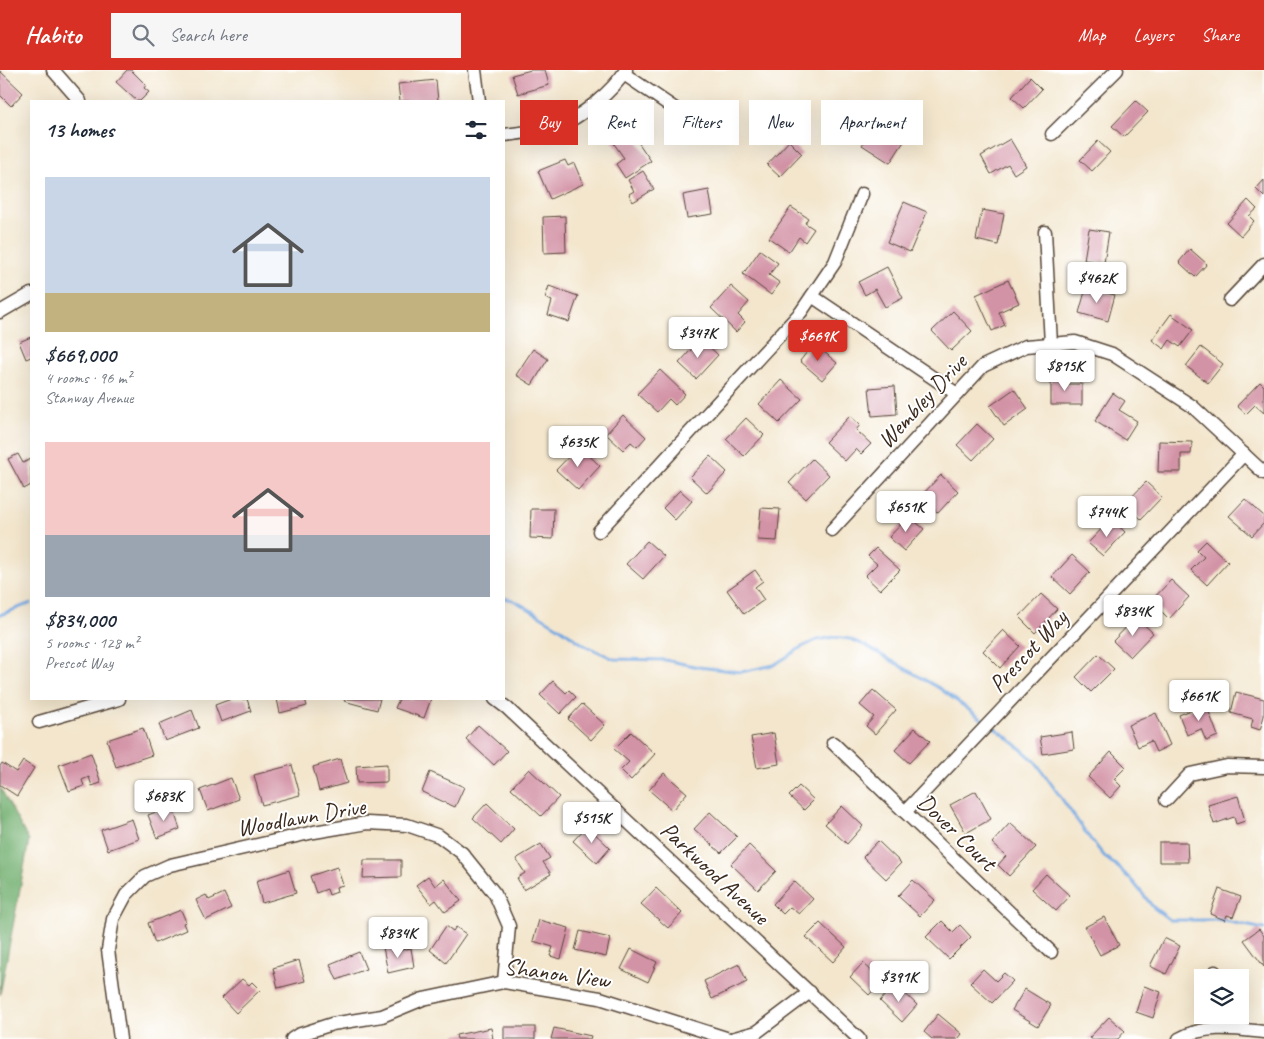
<!DOCTYPE html>
<html lang="en">
<head>
<meta charset="utf-8">
<style>
	body { margin:0; font-family:Caveat,sans-serif; background:#f6f6f7; color:#1f2937; height:100vh; display:flex; flex-direction:column; font-size:19px; white-space:nowrap }
	* { box-sizing:border-box; margin:0 }
	p { font-size:16px; color:#747a83 }
	.icon { flex:none; width:28px; height:28px; fill:none; stroke:currentColor; stroke-width:2; stroke-linecap:round; stroke-linejoin:round }
	.map { position:relative; flex:1; overflow:hidden }
	.drawer { position:absolute; left:30px; top:30px; width:475px; height:600px; display:flex; flex-direction:column; background:#fff; border-radius:0px; box-shadow:0 5px 20px #0002 }
	.drawer>* { flex:none }
	.top-card { position:absolute; left:520px; top:30px; width:475px; height:45px; display:flex; gap:10px }
	.controls { position:absolute; left:1194px; top:899px; display:grid; gap:10px }
	.controls a { display:grid; place-items:center; width:55px; height:55px; border-radius:0px; background:#fff; box-shadow:0 5px 20px #0002; font-size:25px }
	.price { position:absolute; translate:-50% -42px; padding:0 11px; border-radius:5px; background:#fff; color:#222; font-size:16px; line-height:32px; filter:drop-shadow(0 1px 2px #0008) }
	.price::after { content:''; position:absolute; left:50%; top:30px; width:15px; height:11px; margin-left:-8px; background:inherit; clip-path:polygon(0 0,100% 0,50% 100%) }
	.price.current { background:#d93025; color:#fff }
	ul { padding:0; list-style:none }
	li { display:grid; align-content:center; gap:10px; height:265px; padding:0 15px }
	li span { display:grid; place-items:center; height:155px; border-radius:0px; color:#555 }
	li>.icon { margin-inline-start:auto }
	span .icon { width:90px; height:90px; fill:#fffc; stroke-width:1 }
	li b { font-size:21px }
	h2 { display:flex; justify-content:space-between; align-items:center; height:60px; padding:0 15px; font-size:21px }
	.pill { padding:0 18px; border-radius:0px; background:#fff; box-shadow:0 5px 20px #0002; font-size:18px; line-height:45px }
	.pill.current { background:#d93025; color:#fff }
	header { display:flex; align-items:center; gap:30px; box-sizing:border-box; height:70px; padding:0 25px; background:#d93025; color:#fff }
	header strong { font-size:24px }
	nav { display:flex; gap:28px; margin-inline-start:auto; font-size:18px }
	.search { width:350px; height:45px; background:#f6f6f7; display:flex; align-items:center; gap:12px; box-sizing:border-box; padding:0 18px; border-radius:0px; color:#747a83; font-size:19px }
	.map>svg:first-child { display:block }
	.forest { fill:#73b071; stroke:#576d48 }
	.lines { fill:none; stroke-linecap:round; stroke-linejoin:round }
	.stream { stroke:#75a8e1; stroke-width:3 }
	.building { fill:#d393a6 }
	.minor-casing { stroke:#574638; stroke-width:15 }
	.minor { stroke:#fff; stroke-width:12 }
	.labels { text-anchor:middle; stroke-width:4; stroke-linejoin:round; paint-order:stroke }
	.street-label { font-size:24px; fill:#3b2a1e; stroke:#fff }
</style>
</head>
<body>
<header>
<strong>Habito</strong>
<div class="search"><svg class="icon" aria-label="search" viewBox="0 0 24 24"><circle cx="10" cy="10" r="6"/><path d="M15 15l6 6"/></svg>Search here</div>
<nav><a>Map</a><a>Layers</a><a>Share</a></nav>
</header>
<div class="map">
<svg width="1264" height="969" viewBox="0 0 1264 969">
	<rect width="100%" height="100%" fill="#fff"/>
	<filter id="ink" filterUnits="userSpaceOnUse"><feTurbulence type="fractalNoise" baseFrequency=".02" numOctaves="2"/><feDisplacementMap in="SourceGraphic" scale="10" xChannelSelector="R" yChannelSelector="G"/><feConvolveMatrix kernelMatrix="1 2 1 2 8 2 1 2 1" color-interpolation-filters="sRGB"/></filter>
	<filter id="wash" filterUnits="userSpaceOnUse"><feTurbulence type="fractalNoise" baseFrequency=".0096" numOctaves="4" result="noise"/><feDisplacementMap in="SourceGraphic" scale="20" xChannelSelector="R" yChannelSelector="G"/><feGaussianBlur stdDeviation="1.12" result="paint"/><feColorMatrix in="noise" values="0 0 0 0 0 0 0 0 0 0 0 0 0 0 0 0 0 1.4 0 .05"/><feComposite in="paint" operator="in"/></filter>
	<g filter="url(#wash)">
		<rect width="100%" height="100%" fill="#f3e6cd"/>
		<path class="forest" d="M0,717l29,54 -29,154z"/>
		<g class="lines">
			<g class="stream">
				<path d="M504,528l9,2 14,8 30,18 27,19 30,14 51,1 34,7 42,5 33,-7 28,-18 15,-7 17,-3 16,2 16,7 73,42 47,34"/>
				<path d="M0,545l31,-12"/>
				<path d="M991,655l16,12 28,24 56,79 15,18 13,10 15,15 19,24 17,13h50l44,9"/>
			</g>
		</g>
		<g id="blocks">
			<g class="building">
				<path d="M127,0h4l15,15 -2,3 5,4 -9,9h-3l-21,-19z"/>
				<path d="M531,0h14l4,15 -31,9 -6,-19z"/>
				<path d="M0,1l23,22 -12,13 -11,-11z"/>
				<path d="M1030,7l12,12 -18,19 -12,-11z"/>
				<path d="M436,10l2,21h-38l-2,-17z"/>
				<path d="M1136,31l12,11 -24,25 -12,-11z"/>
				<path d="M877,52l28,18 -15,23 -28,-18z"/>
				<path d="M627,56l24,35 -26,17 -9,-14 8,-6 -14,-20z"/>
				<path d="M1010,69l16,27 -12,8 -6,-10 -17,10 -10,-18z"/>
				<path d="M789,71l13,13 -22,23 -13,-12z"/>
				<path d="M1098,71l12,11 -18,19 -12,-11z"/>
				<path d="M565,90l3,6 6,-3 9,21 -33,15 -12,-28z"/>
				<path d="M643,101l11,18 -21,13 -4,-8 5,-3 -6,-11z"/>
				<path d="M1264,110v17l-8,-8z"/>
				<path d="M709,120l4,24 -26,4 -4,-23z"/>
				<path d="M1248,130l9,9 -8,7 5,5 -13,15 -14,-13z"/>
				<path d="M904,132l23,10 -17,40 -23,-10z"/>
				<path d="M791,137l17,11 -3,5 9,6 -9,13 -6,-5 -10,15 -20,-14z"/>
				<path d="M982,140l22,4 -6,31 -22,-5z"/>
				<path d="M565,146l1,36 -22,1 -1,-36z"/>
				<path d="M1089,159l20,3 -5,31 -20,-3z"/>
				<path d="M1190,179l17,15 -12,13 -16,-15z"/>
				<path d="M760,180l18,13 -9,12 11,8 -9,12 -28,-21z"/>
				<path d="M887,197l16,31 -18,9 -10,-18 -10,6 -7,-13z"/>
				<path d="M1008,210l11,23 -20,9 6,13 -13,6 -16,-36z"/>
				<path d="M549,216l29,10 -9,26 -21,-7 4,-14 -7,-3z"/>
				<path d="M731,216l18,16 -11,13 7,7 -9,10 -25,-24z"/>
				<path d="M1086,218l29,7 -7,26 -29,-8z"/>
				<path d="M953,241l19,20 -21,20 -19,-20z"/>
				<path d="M1171,244l22,16 -13,17 -10,-7 -6,9 -12,-9z"/>
				<path d="M31,267v20l-5,2 -7,-17z"/>
				<path d="M701,269l17,16 -22,24 -17,-16z"/>
				<path d="M814,273l23,20 -15,17 -22,-19z"/>
				<path d="M1201,277l22,17 -15,19 -22,-17z"/>
				<path d="M533,279l15,10 -16,26 -16,-10z"/>
				<path d="M660,300l25,24 -10,11 -6,-6 -12,13 -20,-18z"/>
				<path d="M1051,304h13v10h18v21h-31z"/>
				<path d="M781,310l21,19 -23,24 -20,-19z"/>
				<path d="M1260,312l4,4v27l-9,-8 -9,9 -9,-8z"/>
				<path d="M895,316l2,28 -25,2 -3,-28z"/>
				<path d="M1014,319l14,20 -24,17 -14,-20z"/>
				<path d="M1113,323l12,8 -6,9 18,11 -12,19 -30,-19z"/>
				<path d="M623,345l23,22 -9,10 -6,-5 -8,8 -17,-16z"/>
				<path d="M850,346l10,9 -4,5 15,14 -10,10 -5,-5 -11,12 -20,-19z"/>
				<path d="M746,348l18,17 -20,21 -18,-17z"/>
				<path d="M977,354l16,15 -20,21 -16,-15z"/>
				<path d="M1159,371l33,1 -1,12h-10v18h-23z"/>
				<path d="M579,376l21,20 -22,24 -22,-20z"/>
				<path d="M18,384l5,9 8,-4v26l-7,4 -16,-30z"/>
				<path d="M710,386l17,16 -20,21 -17,-16z"/>
				<path d="M812,389l17,16 -23,24 -17,-16z"/>
				<path d="M941,405l17,16 -20,22 -18,-16z"/>
				<path d="M1146,412l16,15 -21,22 -16,-15z"/>
				<path d="M680,420l12,11 -17,19 -12,-12z"/>
				<path d="M1245,429l19,17v7l-12,13 -23,-20z"/>
				<path d="M761,438l19,1 -3,32 -19,-1z"/>
				<path d="M531,439h23l-1,30 -23,-1z"/>
				<path d="M909,446l15,13 -20,22 -15,-14z"/>
				<path d="M1111,449l14,13 -22,24 -15,-13z"/>
				<path d="M647,471l17,15 -21,23 -17,-15z"/>
				<path d="M1206,471l22,21 -21,23 -16,-15 13,-13 -7,-7z"/>
				<path d="M876,478l24,22 -20,20 -15,-14 12,-12 -9,-8z"/>
				<path d="M1072,485l18,17 -20,22 -18,-17z"/>
				<path d="M755,500l8,11 -8,6 9,13 -20,14 -17,-24z"/>
				<path d="M1171,510l18,17 -20,22 -18,-18z"/>
				<path d="M1041,524l16,15 -22,24 -16,-16z"/>
				<path d="M1136,547l17,16 -23,24 -17,-16z"/>
				<path d="M1003,560l17,16 -20,22 -17,-17z"/>
				<path d="M1098,584l16,15 -23,23 -15,-15z"/>
				<path d="M553,611l13,12 3,-3 7,7 -16,17 -20,-19z"/>
				<path d="M873,620l23,20 -21,24 -9,-8 8,-9 -14,-12z"/>
				<path d="M1236,622l28,7v17l-4,14 -9,-3 2,-8 -22,-6z"/>
				<path d="M231,629h16l4,12 -30,11 -6,-17z"/>
				<path d="M277,629h28l2,7 -27,7z"/>
				<path d="M345,629h35l-3,11 -33,-9z"/>
				<path d="M399,629h32l-7,19 -29,-10z"/>
				<path d="M582,634l23,21 -14,15 -23,-21z"/>
				<path d="M1206,634l12,32 -12,5 -5,-12 -14,6 -8,-20z"/>
				<path d="M192,640l7,18 -34,13 -6,-17z"/>
				<path d="M1156,643l14,32 -14,7 -5,-11 -13,6 -10,-22z"/>
				<path d="M478,655l29,26 -13,14 -28,-26z"/>
				<path d="M143,658l9,27 -36,12 -9,-27z"/>
				<path d="M915,658l15,13 -21,22 -14,-13z"/>
				<path d="M631,662l24,22 -24,26 -10,-10 8,-8 -15,-13z"/>
				<path d="M1072,662l2,17 -31,5 -3,-17z"/>
				<path d="M774,663l5,31 -22,4 -6,-31z"/>
				<path d="M1111,682l15,15 -12,12 7,7 -11,12 -22,-21z"/>
				<path d="M91,683l10,30 -9,3 -3,-9 -7,3 2,6 -15,5 -10,-26z"/>
				<path d="M340,689l7,24 -28,8 -6,-24z"/>
				<path d="M23,691l11,7 -17,28 -17,-11v-19l2,-3 14,9z"/>
				<path d="M387,694v18l-30,1 -1,-17z"/>
				<path d="M292,695l8,30 -38,10 -8,-30z"/>
				<path d="M529,699l30,28 -18,19 -30,-28z"/>
				<path d="M430,702l34,15 -9,20 -33,-15z"/>
				<path d="M664,703l23,20 -15,17 -23,-20z"/>
				<path d="M231,708l8,21 -31,12 -8,-21z"/>
				<path d="M799,716l15,14 -10,10 -15,-14z"/>
				<path d="M976,721l15,28 -25,14 -16,-28z"/>
				<path d="M1238,726l7,25 -9,3 -2,-7 -20,7 -6,-19z"/>
				<path d="M487,733l27,26 -13,15 -28,-26z"/>
				<path d="M172,736l8,23 -23,9 -9,-23z"/>
				<path d="M842,736l21,20 -16,18 -22,-20z"/>
				<path d="M710,742l27,25 -16,16 -27,-24z"/>
				<path d="M132,749l7,20 -31,11 -7,-20z"/>
				<path d="M1010,753l26,24 -27,29 -11,-11 8,-9 -14,-13z"/>
				<path d="M587,756l23,22 -13,15 -24,-22z"/>
				<path d="M878,771l23,22 -15,16 -23,-22z"/>
				<path d="M1159,772h28l1,20h-29z"/>
				<path d="M541,774l9,14 -7,4 8,12 -27,16 -7,-12 8,-5 -9,-14z"/>
				<path d="M749,775l27,26 -18,19 -27,-26z"/>
				<path d="M364,790h37v17l-38,1z"/>
				<path d="M337,797l6,18 -7,2 1,5 -8,3 -2,-6 -11,4 -6,-17z"/>
				<path d="M289,800l7,23 -34,10 -6,-22z"/>
				<path d="M1046,804l24,22 -14,15 -24,-22z"/>
				<path d="M428,806l7,10 9,-7 17,22 -16,11 -9,-12 -5,4 -15,-19z"/>
				<path d="M913,810l22,20 -15,16 -22,-20z"/>
				<path d="M794,811l19,18 -14,15 -9,-7 -7,7 -10,-10z"/>
				<path d="M656,818l26,25 -14,15 -27,-24z"/>
				<path d="M1219,819l22,8 -8,20 -6,-2 -2,5 -15,-6z"/>
				<path d="M224,823l7,15 -25,12 -10,-20 10,-5 3,5z"/>
				<path d="M181,840l5,12 -3,1 3,7 -31,13 -7,-20z"/>
				<path d="M1104,847l15,28 -19,10 -15,-28z"/>
				<path d="M539,850l30,8 -8,31 -11,-3 3,-9 -20,-6z"/>
				<path d="M942,851l11,11 7,-7 11,12 -22,22 -23,-22z"/>
				<path d="M820,853l26,24 -13,15 -27,-25z"/>
				<path d="M446,856l7,5 3,-4 10,7 -20,29 -16,-13z"/>
				<path d="M1259,859l5,7v31l-20,-27z"/>
				<path d="M580,861l30,7 -4,19 -31,-7z"/>
				<path d="M1164,868l16,8 -14,28 -16,-8z"/>
				<path d="M390,876l2,6 19,-4 3,19 -26,6 -5,-26z"/>
				<path d="M631,879l26,13 -9,20 -27,-13z"/>
				<path d="M359,882l7,17 -29,11 -7,-16z"/>
				<path d="M299,890l6,21 -27,7 -5,-20z"/>
				<path d="M863,893l11,10 6,-6 8,8 -19,20 -19,-18z"/>
				<path d="M739,894l8,18 -35,17 -8,-18z"/>
				<path d="M983,899l13,12 8,-8 9,8 -21,22 -22,-20z"/>
				<path d="M242,909l7,6 3,-3 8,8 -24,23 -14,-15z"/>
				<path d="M895,914l22,21 -15,17 -22,-21z"/>
				<path d="M1144,916l17,6 -8,26 -17,-6z"/>
				<path d="M1025,919l26,16 -13,21 -26,-16z"/>
				<path d="M938,944l24,20 -4,5h-26l-8,-7z"/>
				<path d="M1109,947l16,14 -7,8h-27l-2,-1z"/>
				<rect x="504" y="957" width="31" height="12"/>
				<path d="M491,958l2,11h-36l-1,-4z"/>
				<path d="M554,958l37,8 -1,3h-39z"/>
			</g>
		</g>
	</g>
	<g filter="url(#ink)">
		<use href="#blocks" fill-opacity="0" stroke="#574638" stroke-width="1"/>
		<g class="lines">
			<g class="minor-casing">
				<g id="minor">
					<path d="M53,0l27,31"/>
					<path d="M475,0l4,31"/>
					<path d="M624,4l66,45"/>
					<path d="M1052,64l65,-64"/>
					<path d="M504,65c18,-2 36,-4 53,-9 24,-8 56,-35 69,-56"/>
					<path d="M1045,162l6,112"/>
					<path d="M812,226l145,98"/>
					<path d="M1230,230l34,-36"/>
					<path d="M0,242l31,-18"/>
					<path d="M832,460l151,-164 43,-20 49,-4 37,12 80,52 72,67"/>
					<path d="M599,461l202,-219 34,-50 27,-68"/>
					<path d="M495,629l12,9 352,331"/>
					<path d="M39,652l80,-23"/>
					<path d="M833,673l218,209"/>
					<path d="M1166,730l24,-26 37,-8 37,1"/>
					<path d="M905,742l339,-358"/>
					<path d="M1215,902l1,6"/>
					<path d="M1222,945l2,13"/>
					<path d="M120,969l-12,-89 5,-31 13,-24 19,-19 25,-11 144,-33 53,-9 40,2 32,11 23,17 33,41 14,32 -5,56"/>
					<path d="M292,969l6,-4 34,-11 50,-8 41,-17 81,-17 96,16 129,41"/>
					<path d="M731,969l26,-7 53,-40"/>
					<path d="M1179,969c26,-15 57,-10 85,-7"/>
				</g>
			</g>
			<use href="#minor" class="minor"/>
		</g>
	</g>
	<g class="labels">
		<g class="street-label">
			<text transform="translate(922 331) rotate(-47)" y="8">Wembley Drive</text>
			<text transform="translate(1028 581) rotate(-47)" y="8">Prescot Way</text>
			<text transform="translate(301 747) rotate(-10)" y="8">Woodlawn Drive</text>
			<text transform="translate(957 762) rotate(44)" y="8">Dover Court</text>
			<text transform="translate(715 803) rotate(43)" y="8">Parkwood Avenue</text>
			<text transform="translate(557 903) rotate(8)" y="8">Shanon View</text>
		</g>
	</g>
</svg>
<div class="controls">
<a><svg class="icon" aria-label="layers" viewBox="0 0 24 24"><path d="M12 4l9 5-9 5-9-5zM3 14l9 5 9-5"/></svg></a>
</div>
<b class="price" style="left:1097px;top:234px">$462K</b>
<b class="price" style="left:698px;top:289px">$347K</b>
<b class="price current" style="left:818px;top:292px">$669K</b>
<b class="price" style="left:1065px;top:322px">$815K</b>
<b class="price" style="left:578px;top:398px">$635K</b>
<b class="price" style="left:906px;top:463px">$651K</b>
<b class="price" style="left:1107px;top:468px">$744K</b>
<b class="price" style="left:1133px;top:567px">$834K</b>
<b class="price" style="left:1199px;top:652px">$661K</b>
<b class="price" style="left:164px;top:752px">$683K</b>
<b class="price" style="left:592px;top:774px">$515K</b>
<b class="price" style="left:398px;top:889px">$834K</b>
<b class="price" style="left:899px;top:933px">$391K</b>
<div class="top-card">
<a class="pill current">Buy</a>
<a class="pill">Rent</a>
<a class="pill">Filters</a>
<a class="pill">New</a>
<a class="pill">Apartment</a>
</div>
<section class="drawer">
<h2>13 homes<svg class="icon" aria-label="filters" viewBox="0 0 24 24"><path d="M4 7h16M4 17h16"/><circle cx="9" cy="7" r="2"/><circle cx="15" cy="17" r="2"/></svg></h2>
<ul>
<li><span style="background:linear-gradient(#c9d6e8 75%,#c2b280 0)"><svg class="icon" aria-label="home" viewBox="0 0 24 24"><path d="M3 11l9-7 9 7M6 9v11h12V9"/></svg></span><div><b>$669,000</b><p>4 rooms · 96 m²</p><p>Stanway Avenue</p></div></li>
<li><span style="background:linear-gradient(#f6c9c9 60%,#9aa5b1 0)"><svg class="icon" aria-label="home" viewBox="0 0 24 24"><path d="M3 11l9-7 9 7M6 9v11h12V9"/></svg></span><div><b>$834,000</b><p>5 rooms · 128 m²</p><p>Prescot Way</p></div></li>
</ul>
</section>
</div>
</body>
</html>
